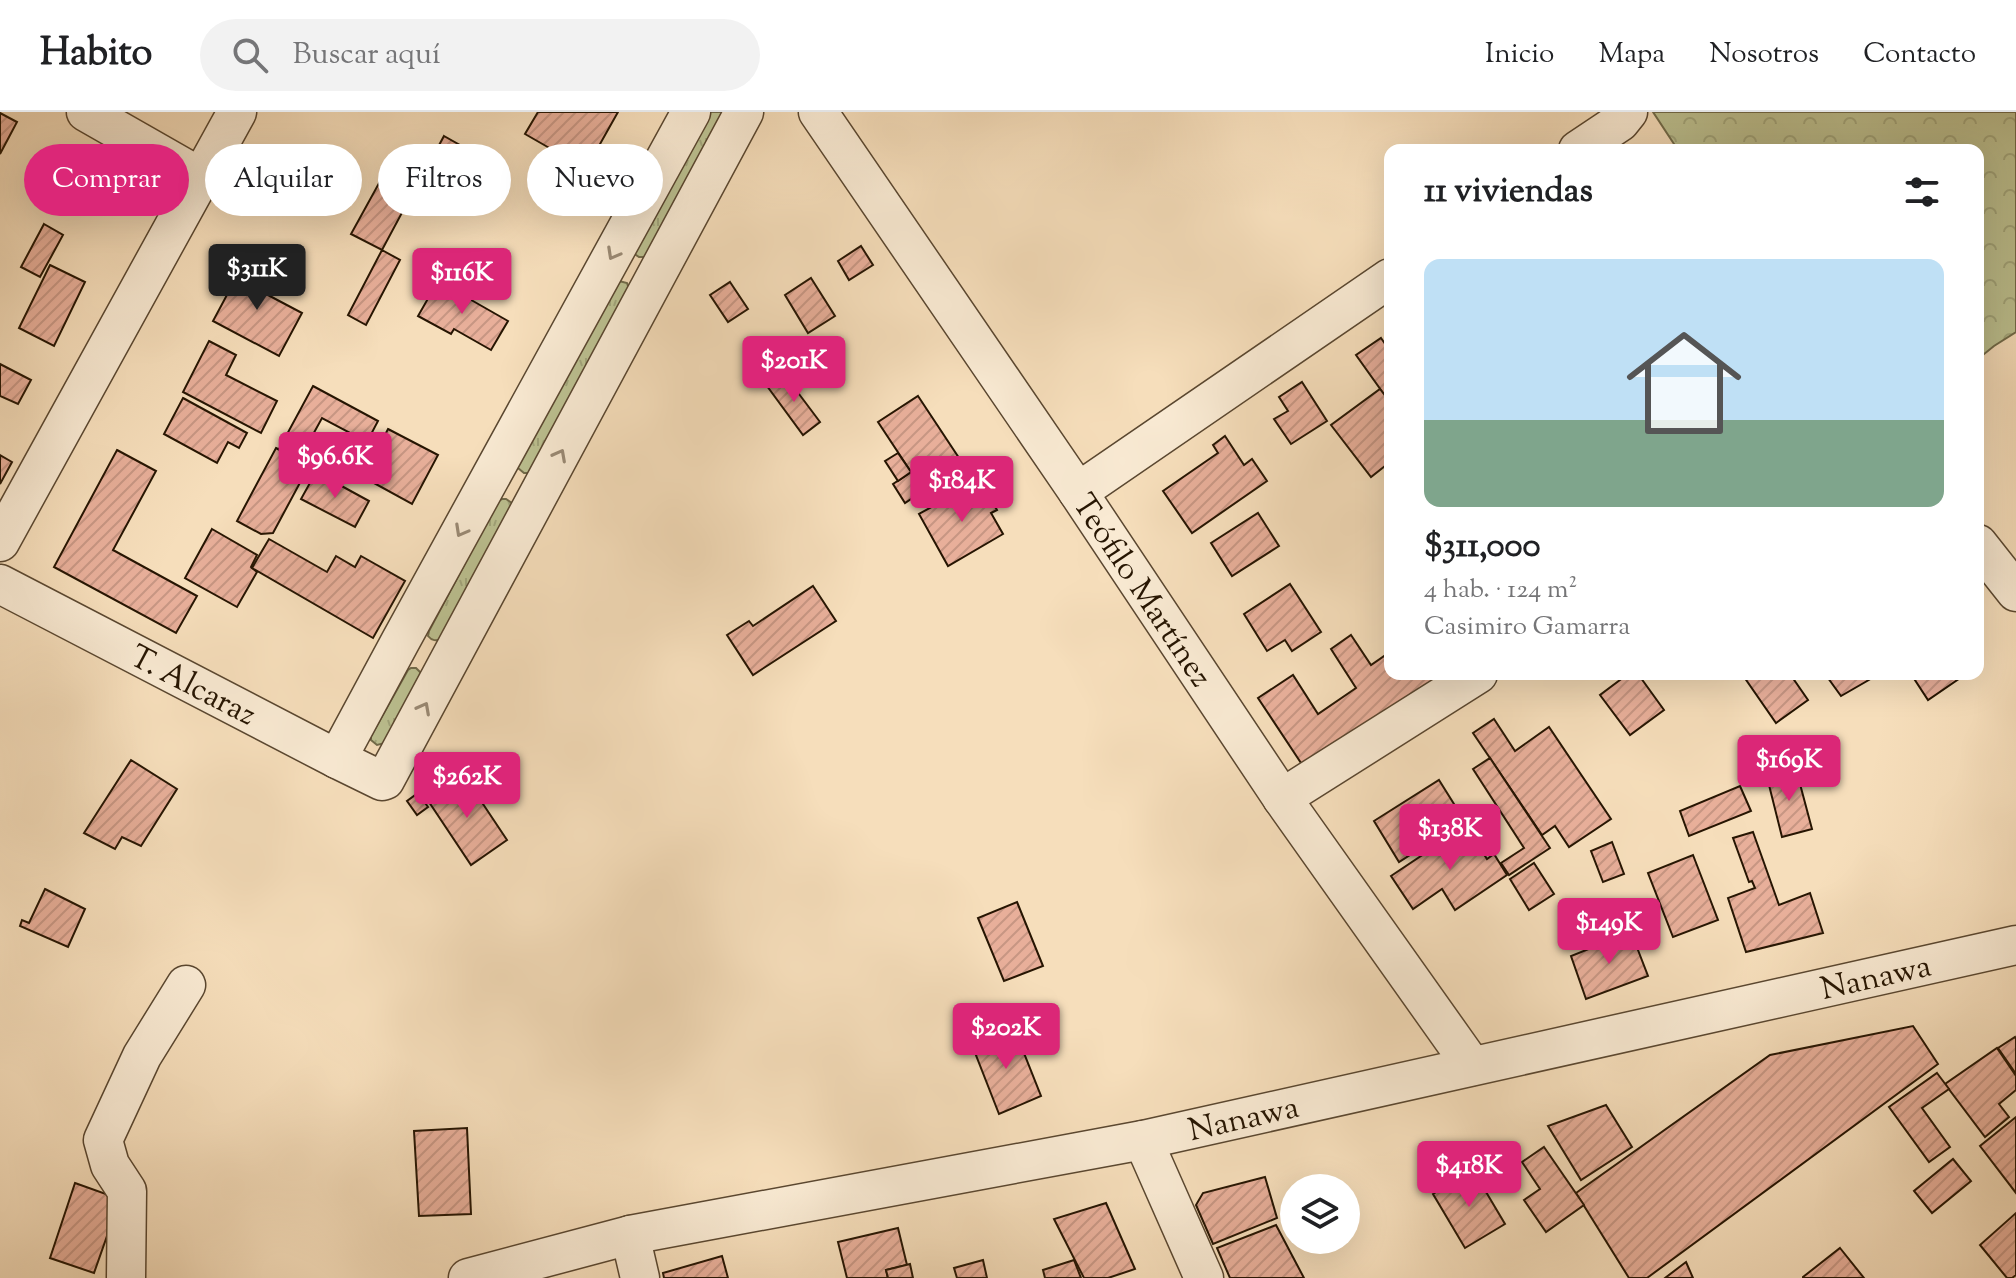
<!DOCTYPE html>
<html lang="es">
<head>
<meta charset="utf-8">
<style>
	body { margin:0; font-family:"Sorts Mill Goudy",serif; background:#f2f2f2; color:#202124; height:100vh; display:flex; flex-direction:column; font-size:30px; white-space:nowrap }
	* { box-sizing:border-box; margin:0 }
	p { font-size:26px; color:#757577 }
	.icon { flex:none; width:44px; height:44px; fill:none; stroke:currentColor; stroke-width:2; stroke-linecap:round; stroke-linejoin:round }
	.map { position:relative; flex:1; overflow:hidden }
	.panel { position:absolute; left:1384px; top:32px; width:600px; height:536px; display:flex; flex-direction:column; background:#fff; border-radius:16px; box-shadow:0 8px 32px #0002 }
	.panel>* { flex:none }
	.hud { position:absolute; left:24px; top:32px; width:760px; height:72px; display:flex; gap:16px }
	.buttons { position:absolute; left:1280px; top:1062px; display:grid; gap:16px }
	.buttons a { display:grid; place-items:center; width:80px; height:80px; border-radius:50%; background:#fff; box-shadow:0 8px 32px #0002; font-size:40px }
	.price { position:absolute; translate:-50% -68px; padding:0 18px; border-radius:8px; background:#db2777; color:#fff; font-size:26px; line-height:52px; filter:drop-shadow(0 2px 4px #0008) }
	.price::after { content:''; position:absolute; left:50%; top:48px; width:24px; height:18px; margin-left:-12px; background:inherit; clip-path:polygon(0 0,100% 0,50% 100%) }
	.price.selected { background:#222; color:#fff }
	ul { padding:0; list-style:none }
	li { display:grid; align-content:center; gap:16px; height:424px; padding:0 40px }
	li span { display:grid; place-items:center; height:248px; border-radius:16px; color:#555 }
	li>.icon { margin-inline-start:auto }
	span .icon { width:144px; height:144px; fill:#fffc; stroke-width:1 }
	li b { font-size:34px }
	h2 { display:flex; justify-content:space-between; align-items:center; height:96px; padding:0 40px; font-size:34px }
	.chip { padding:0 28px; border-radius:36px; background:#fff; box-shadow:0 8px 32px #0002; font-size:28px; line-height:72px }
	.chip.selected { background:#db2777; color:#fff }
	header { display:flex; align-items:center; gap:48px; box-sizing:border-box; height:112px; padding:0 40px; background:#fff; border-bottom:2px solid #e0e0e0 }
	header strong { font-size:38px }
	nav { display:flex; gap:44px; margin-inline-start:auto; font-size:28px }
	.search { width:560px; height:72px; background:#f2f2f2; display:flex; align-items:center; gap:20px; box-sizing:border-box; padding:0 28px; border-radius:44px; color:#757577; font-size:30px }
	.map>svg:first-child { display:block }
	.grass { fill:url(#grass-tufts); stroke:#716b4a; stroke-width:2 }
	.forest { fill:url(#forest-crowns); stroke:#716b4a; stroke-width:2 }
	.building { fill:url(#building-hatch); stroke:#261502; stroke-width:2 }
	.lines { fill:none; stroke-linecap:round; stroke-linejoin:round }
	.minor-casing { stroke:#5a4730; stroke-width:41 }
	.minor { stroke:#f9ead3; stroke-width:38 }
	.oneway { stroke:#9a8a75 }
	.labels { text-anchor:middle; stroke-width:6; stroke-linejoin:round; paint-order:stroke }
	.street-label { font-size:32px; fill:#261502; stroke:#f9ead3 }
</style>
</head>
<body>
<header>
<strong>Habito</strong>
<div class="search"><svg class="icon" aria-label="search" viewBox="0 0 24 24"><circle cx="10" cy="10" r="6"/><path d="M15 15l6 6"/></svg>Buscar aquí</div>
<nav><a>Inicio</a><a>Mapa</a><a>Nosotros</a><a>Contacto</a></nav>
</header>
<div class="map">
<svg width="2016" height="1166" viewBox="0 0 2016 1166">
	<defs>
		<pattern id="grass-tufts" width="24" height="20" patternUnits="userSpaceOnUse" patternTransform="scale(2)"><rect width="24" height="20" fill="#bcc191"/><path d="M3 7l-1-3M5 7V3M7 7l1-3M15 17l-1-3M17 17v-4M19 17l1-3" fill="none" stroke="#a1a57b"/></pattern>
		<pattern id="forest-crowns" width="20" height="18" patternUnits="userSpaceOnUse" patternTransform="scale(2)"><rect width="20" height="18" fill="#bcc191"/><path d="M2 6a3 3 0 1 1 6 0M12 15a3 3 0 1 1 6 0" fill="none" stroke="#a1a57b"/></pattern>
		<pattern id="building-hatch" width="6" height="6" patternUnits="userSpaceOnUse" patternTransform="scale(2)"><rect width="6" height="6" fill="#e8af9a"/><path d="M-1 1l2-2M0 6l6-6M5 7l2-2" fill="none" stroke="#c79683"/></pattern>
	</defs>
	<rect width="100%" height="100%" fill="#f6debb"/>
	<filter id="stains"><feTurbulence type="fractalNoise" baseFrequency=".0025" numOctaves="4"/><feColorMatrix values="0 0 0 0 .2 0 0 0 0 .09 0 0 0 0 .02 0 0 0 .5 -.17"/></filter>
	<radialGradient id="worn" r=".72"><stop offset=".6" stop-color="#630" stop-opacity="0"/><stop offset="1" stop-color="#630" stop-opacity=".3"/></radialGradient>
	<g class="grass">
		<path d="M706,0h17l-78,145h-6l-6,-4z"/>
		<path d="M619,169l8,2 2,6 -100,184h-5l-6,-5v-3z"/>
		<path d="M502,387h4l6,4v5l-70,131c-6,2 -10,2 -14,-3l1,-5 69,-130z"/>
		<path d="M411,556h5l5,5 -36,70 -8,2 -6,-5v-4l37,-66z"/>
	</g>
	<path class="forest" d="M1653,0h363v220l-22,14 -16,13v-209h-300z"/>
	<g class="building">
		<path d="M538,0h80l-32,57 -61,-35z"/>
		<path d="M0,1l17,9 -17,32z"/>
		<path d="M444,24l21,12 -26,47 -21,-11z"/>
		<path d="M389,53l30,16 -37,69 -31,-16z"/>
		<path d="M44,112l19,11 -23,42 -19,-10z"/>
		<path d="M861,134l12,19 -24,15 -11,-19z"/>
		<path d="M382,138l18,10 -34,65 -18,-10z"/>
		<path d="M244,151l30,16 -8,15 36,19 -23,43 -66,-35z"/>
		<path d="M50,153l35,17 -31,64 -35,-18z"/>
		<path d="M811,166l24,38 -27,17 -23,-38z"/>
		<path d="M438,169l70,40 -17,29 -37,-21 -3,5 -33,-18z"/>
		<path d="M730,170l18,27 -20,13 -18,-27z"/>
		<path d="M1381,226l9,13v43l-4,3 -30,-42z"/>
		<path d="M209,229l27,14 -10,20 51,26 -16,32 -78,-41z"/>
		<path d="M0,252l31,16 -13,24 -18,-8z"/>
		<path d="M784,262l36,48 -17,13 -36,-49z"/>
		<path d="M1302,270l25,39 -36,23 -17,-25 14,-8 -9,-14z"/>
		<path d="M313,274l65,35 -11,21 -45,-24 -23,42 -20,-11z"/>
		<path d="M1380,277l10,13v60l-19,15 -40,-52z"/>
		<path d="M918,284l45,68 -58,39 -12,-19 18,-12 -33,-50z"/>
		<path d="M183,286l64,35 -8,15 -11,-6 -11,21 -53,-29z"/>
		<path d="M388,317l50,26 -26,49 -49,-27z"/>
		<path d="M1225,324l19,29 8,-6 15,22 -75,52 -29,-42 55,-38 -5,-8z"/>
		<path d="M276,336l33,18 -36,67 -12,1 -24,-13z"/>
		<path d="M117,338l39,21 -43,79 84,46 -21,37 -122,-66z"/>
		<path d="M898,341l13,19 -13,9 -13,-20z"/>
		<path d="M0,343l12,7 -12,22z"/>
		<path d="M316,360l53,29 -14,26 -54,-28z"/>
		<path d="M971,373l4,9 10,-5 12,21 -6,3 12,21 -55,32 -29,-52z"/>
		<path d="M1258,401l21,33 -47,30 -21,-33z"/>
		<path d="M212,417l45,26 -6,12 6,5 -20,35 -52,-29z"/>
		<path d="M269,427l58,33 9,-16 19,11 6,-11 44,25 -32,57 -121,-70z"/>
		<path d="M1290,472l31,48 -29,19 -7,-11 -18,11 -23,-37z"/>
		<path d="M813,474l23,35 -83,54 -26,-40 22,-14 4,5z"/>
		<path d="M1351,523l20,30 19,-13v22h38l6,9 -129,86 -47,-71 35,-23 25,39 38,-26 -25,-39z"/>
		<path d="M1628,562h10l26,36 -34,25 -30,-40z"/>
		<path d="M1742,562h48l18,26 -32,23z"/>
		<path d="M1834,562h38l2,3 -33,19 -13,-18z"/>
		<path d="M1911,562h55l-38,26z"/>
		<path d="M1494,607l21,32 34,-24 62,92 -42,28 -14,-21 -13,9 -69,-102z"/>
		<path d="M1490,646l60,90 -41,27 -8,-12 23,-15 -51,-79z"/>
		<path d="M131,648l46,29 -36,57 -19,-9 -7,12 -31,-16z"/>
		<path d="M1796,657l16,60 -30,8 -15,-60z"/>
		<path d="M463,662l44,66 -36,25 -44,-66z"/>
		<path d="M1439,668l25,40 -65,42 -25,-41z"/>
		<path d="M1740,674l11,25 -62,25 -9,-25z"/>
		<path d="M418,681l10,14 -11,8 -10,-14z"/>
		<path d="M1466,714l21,33 7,-5 13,21 -52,35 -13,-21 -29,20 -22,-33z"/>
		<path d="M1753,720l26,73 31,-12 13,40 -77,19 -18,-54 27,-10 -3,-7 -3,1 -16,-44z"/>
		<path d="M1612,730l12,32 -21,8 -12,-31z"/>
		<path d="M1693,743l25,65 -45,17 -25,-64z"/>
		<path d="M1534,751l20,31 -25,16 -19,-31z"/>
		<path d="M45,777l40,20 -17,38 -48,-21 2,-6 7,3z"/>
		<path d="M1017,790l26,64 -39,15 -26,-63z"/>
		<path d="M1631,820l17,44 -62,23 -15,-43z"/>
		<path d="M1913,914l25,38 -291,214h-18l-53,-85 194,-138z"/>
		<path d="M1014,916l27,68 -42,18 -27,-69z"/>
		<path d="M2015,925l1,2v35l-18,-26z"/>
		<path d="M1997,936l19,28v14l-17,14 10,13 -24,20 -40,-53z"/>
		<path d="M1937,961l12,16 -27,19 28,39 -21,15 -40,-55z"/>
		<path d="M1606,993l26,42 -51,33 -33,-54z"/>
		<path d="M2016,1005v76l-36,-47z"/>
		<path d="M467,1016l4,86 -52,2 -5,-85z"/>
		<path d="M1544,1035l40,58 -38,27 -22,-32 16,-11 -18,-27z"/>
		<path d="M1953,1047l18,22 -39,32 -18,-22z"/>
		<path d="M1473,1058l32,54 -40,24 -32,-54z"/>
		<path d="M1265,1065l12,41 -64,26 -17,-39 7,-12z"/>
		<path d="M75,1071l45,16 -26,74 -44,-15z"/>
		<path d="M1106,1091l29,66 -27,9h-24l-30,-59z"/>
		<path d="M2016,1101v62l-4,3h-5l-27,-33z"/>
		<path d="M1276,1113l28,53h-74l-13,-30z"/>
		<path d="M898,1116l9,37 -21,5 2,8h-41l-9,-36z"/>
		<path d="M1840,1136l24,30h-61v-1z"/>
		<path d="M722,1144l6,22h-64l-1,-5z"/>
		<path d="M983,1148l4,18h-30l-3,-10z"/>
		<path d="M1074,1148l7,18h-36l-2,-8z"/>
		<path d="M1686,1150l7,16h-28z"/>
		<path d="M910,1152l3,14h-25l-2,-8z"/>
	</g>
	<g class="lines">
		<g class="minor-casing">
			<g id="minor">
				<path d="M86,0l114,65"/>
				<path id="s1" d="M818,0l260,380 204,306 190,268"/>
				<path d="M1578,38l42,-28 8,-10"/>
				<path d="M1078,380l312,-214"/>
				<path d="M0,430l237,-430"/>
				<path d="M1978,432l38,48"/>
				<path id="s2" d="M0,472l337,175 45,22 3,-1 359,-668"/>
				<path d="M337,647l63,-117 291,-530"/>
				<path d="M1282,686l196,-124"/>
				<path d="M1143,1028l61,138"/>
				<path d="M630,1123l10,43"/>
				<path d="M126,1166l1,-87 -17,-26 -7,-25 39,-84 44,-71"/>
				<path id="s3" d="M468,1166l162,-43 513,-95 873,-195"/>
			</g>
		</g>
		<use href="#minor" class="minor"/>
	</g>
	<defs><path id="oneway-chevron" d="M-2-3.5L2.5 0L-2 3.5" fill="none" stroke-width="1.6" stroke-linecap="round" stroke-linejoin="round" transform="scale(2)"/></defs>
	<g class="oneway">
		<use href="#oneway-chevron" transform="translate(613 142) rotate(119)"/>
		<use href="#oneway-chevron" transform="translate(560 343) rotate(-62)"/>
		<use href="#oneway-chevron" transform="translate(461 419) rotate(119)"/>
		<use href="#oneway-chevron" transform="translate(424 596) rotate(-62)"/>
	</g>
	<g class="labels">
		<g class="street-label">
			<text dy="11" stroke="none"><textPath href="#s1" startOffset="578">Teófilo Martínez</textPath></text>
			<text dy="11" stroke="none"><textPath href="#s2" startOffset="218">T. Alcaraz</textPath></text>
			<text dy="11" stroke="none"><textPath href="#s3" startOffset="1440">Nanawa</textPath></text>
			<text dy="11" stroke="none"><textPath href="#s3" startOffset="792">Nanawa</textPath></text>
		</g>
	</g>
	<rect width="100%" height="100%" filter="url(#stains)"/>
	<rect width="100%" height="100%" fill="url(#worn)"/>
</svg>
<div class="buttons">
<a><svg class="icon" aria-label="layers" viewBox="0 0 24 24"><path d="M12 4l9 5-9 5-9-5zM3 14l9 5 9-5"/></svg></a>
</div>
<b class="price selected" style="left:257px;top:200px">$311K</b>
<b class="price" style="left:462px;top:204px">$116K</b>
<b class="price" style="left:794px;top:292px">$201K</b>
<b class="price" style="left:335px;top:388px">$96.6K</b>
<b class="price" style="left:962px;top:412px">$184K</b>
<b class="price" style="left:1789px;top:691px">$169K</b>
<b class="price" style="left:467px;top:708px">$262K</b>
<b class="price" style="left:1450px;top:760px">$138K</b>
<b class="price" style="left:1609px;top:854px">$149K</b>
<b class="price" style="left:1006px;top:959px">$202K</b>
<b class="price" style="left:1469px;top:1097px">$418K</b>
<div class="hud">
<a class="chip selected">Comprar</a>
<a class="chip">Alquilar</a>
<a class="chip">Filtros</a>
<a class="chip">Nuevo</a>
</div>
<section class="panel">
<h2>11 viviendas<svg class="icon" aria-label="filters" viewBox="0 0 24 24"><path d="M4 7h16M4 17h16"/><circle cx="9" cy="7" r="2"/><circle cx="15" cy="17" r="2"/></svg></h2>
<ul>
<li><span style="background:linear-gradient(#bfe0f5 65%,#7fa58c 0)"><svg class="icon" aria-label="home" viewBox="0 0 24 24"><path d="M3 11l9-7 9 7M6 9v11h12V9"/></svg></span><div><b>$311,000</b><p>4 hab. · 124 m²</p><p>Casimiro Gamarra</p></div></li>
</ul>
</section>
</div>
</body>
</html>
